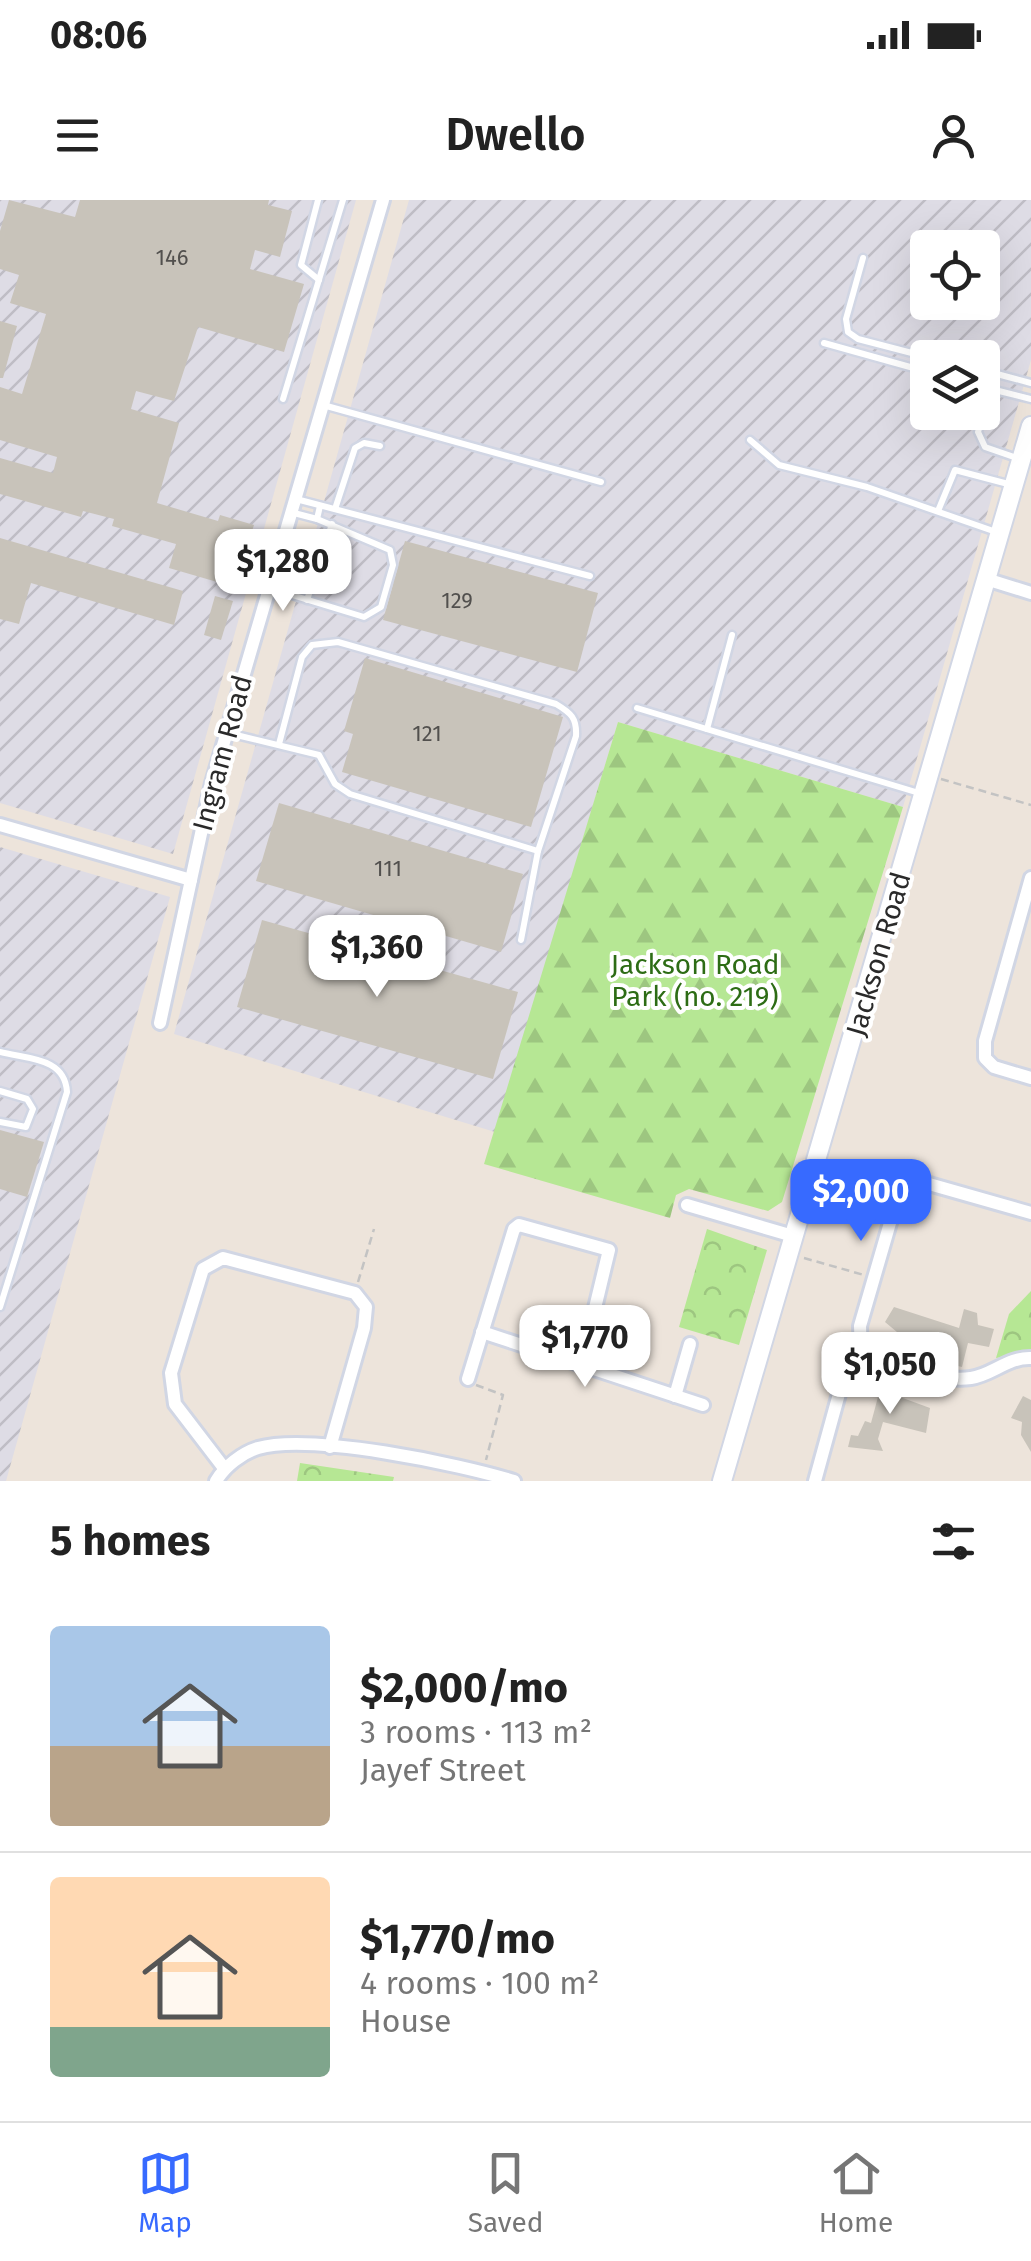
<!DOCTYPE html>
<html lang="en">
<head>
<meta charset="utf-8">
<style>
	body { margin:0; font-family:"Fira Sans",sans-serif; background:#f2f2f2; color:#222; height:100vh; display:flex; flex-direction:column; font-size:38px; white-space:nowrap }
	* { box-sizing:border-box; margin:0 }
	p { font-size:32px; color:#767676 }
	.icon { flex:none; width:55px; height:55px; fill:none; stroke:currentColor; stroke-width:2; stroke-linecap:round; stroke-linejoin:round }
	.map { position:relative; height:1281px; overflow:hidden }
	.drawer { display:flex; flex-direction:column; background:#fff; flex:1 }
	.drawer>* { flex:none }
	.buttons { position:absolute; left:910px; top:30px; display:grid; gap:20px }
	.buttons a { display:grid; place-items:center; width:90px; height:90px; border-radius:10px; background:#fff; box-shadow:0 10px 40px #0002; font-size:50px }
	.price { position:absolute; translate:-50% -85px; padding:0 22px; border-radius:20px; background:#fff; color:#222; font-size:32px; line-height:65px; filter:drop-shadow(0 2px 5px #0008) }
	.price::after { content:''; position:absolute; left:50%; top:60px; width:30px; height:22px; margin-left:-15px; background:inherit; clip-path:polygon(0 0,100% 0,50% 100%) }
	.price.current { background:#376aff; color:#fff }
	ul { padding:0; list-style:none }
	li { display:flex; align-items:center; gap:30px; height:250px; padding:0 50px }
	li+li { border-top:2px solid #e0e0e0 }
	li span { display:grid; place-items:center; flex:none; width:280px; height:200px; border-radius:10px; color:#555 }
	li>.icon { margin-inline-start:auto }
	span .icon { width:120px; height:120px; fill:#fffc; stroke-width:1 }
	li b { font-size:42px }
	h2 { display:flex; justify-content:space-between; align-items:center; height:120px; padding:0 50px; font-size:42px }
	.status { display:flex; justify-content:space-between; align-items:center; height:70px; padding:0 50px; background:#fff; direction:ltr }
	.status svg { height:28px; fill:currentColor }
	header { display:flex; justify-content:space-between; align-items:center; height:130px; padding:0 50px; background:#fff; font-size:45px; font-weight:600 }
	.tab-bar { display:flex; justify-content:space-around; align-items:center; height:140px; border-top:2px solid #e0e0e0; background:#fff; font-size:28px; color:#767676 }
	.tab-bar a { display:grid; justify-items:center; gap:5px }
	.tab-bar .current { color:#376aff }
	.map>svg:first-child { display:block }
	.industrial { fill:url(#industrial-furrows); fill-rule:evenodd }
	.forest { fill:url(#forest-firs) }
	.park { fill:url(#park-crowns) }
	.building { fill:#c8c3ba }
	.lines { fill:none; stroke-linecap:round; stroke-linejoin:round }
	.lane-casing { stroke:#d1d6e4; stroke-width:11 }
	.street-casing { stroke:#d1d6e4; stroke-width:18 }
	.secondary-casing { stroke:#d1d6e4; stroke-width:22 }
	.path { stroke:#c3c3c3; stroke-width:2.5; stroke-dasharray:8 5; stroke-linecap:butt }
	.lane { stroke:#fff; stroke-width:6 }
	.street { stroke:#fff; stroke-width:12 }
	.secondary { stroke:#fff; stroke-width:18 }
	.labels { text-anchor:middle; stroke-width:8; stroke-linejoin:round; paint-order:stroke }
	.number-label { font-size:22px; fill:#52504e }
	.street-label { font-size:28px; fill:#2a2a2a; stroke:#fff }
	.park-label { font-size:28px; fill:#2d6c15; stroke:#fff }
</style>
</head>
<body>
<div class="status"><b>08:06</b><svg viewBox="0 0 49 12"><path d="M0 12V9h3v3zM5 12V6h3v6zM10 12V3h3v9zM15 12V0h3v12zM26 1h20v11H26zM47 4h2v5h-2z"/></svg></div>
<header><svg class="icon" aria-label="menu" viewBox="0 0 24 24"><path d="M4 6h16M4 12h16M4 18h16"/></svg>Dwello<svg class="icon" aria-label="person" viewBox="0 0 24 24"><circle cx="12" cy="8" r="4"/><path d="M4 21q1-7 8-7t8 7"/></svg></header>
<div class="map">
<svg width="1031" height="1281" viewBox="0 0 1031 1281">
	<defs>
		<pattern id="industrial-furrows" width="10" height="10" patternUnits="userSpaceOnUse" patternTransform="scale(2.5)"><rect width="10" height="10" fill="#dedce5"/><path d="M-1 1l2-2M0 10L10 0M9 11l2-2" fill="none" stroke="#bfbdc5"/></pattern>
		<pattern id="forest-firs" width="22" height="20" patternUnits="userSpaceOnUse" patternTransform="scale(2.5)"><rect width="22" height="20" fill="#b6e794"/><path d="M5 1l3.5 6h-7zM16 11l3.5 6h-7z" fill="#9dc680"/></pattern>
		<pattern id="park-crowns" width="20" height="18" patternUnits="userSpaceOnUse" patternTransform="scale(2.5)"><rect width="20" height="18" fill="#b6e794"/><path d="M2 6a3 3 0 1 1 6 0M12 15a3 3 0 1 1 6 0" fill="none" stroke="#9dc680"/></pattern>
	</defs>
	<rect width="100%" height="100%" fill="#ede4db"/>
	<g class="industrial">
		<path d="M0,0h356l-183,654 -173,-51z"/>
		<path d="M409,0h622v160l-128,447 -285,-85 -123,410 -321,-98zM928,48h54v54h-54zM928,158h54v54h-54z"/>
		<path d="M0,647l170,50 -164,584h-6z"/>
	</g>
	<path class="forest" d="M618,522l285,85 -121,395 -14,9 -79,-22 -13,6 -6,23 -186,-54z"/>
	<g class="park">
		<path d="M707,1029l60,21 -28,95 -60,-18z"/>
		<path d="M1031,1091v62l-35,5 13,-44z"/>
		<path d="M300,1263l94,14 -1,4h-96z"/>
	</g>
	<g class="building">
		<path d="M9,0l66,17 5,-17h189l-1,5 24,6 -12,46 -25,-7 -5,19 54,15 -20,68 -86,-25 -24,74 -38,-10 -5,18 48,14 -22,80 61,18 2,-6 34,10 -8,24 -11,-4 -11,39 -55,-16 7,-24 -64,-18 2,-7 -31,-8 -2,6 -81,-23v-36l53,15 4,-16 -57,-17v-53l22,7 24,-80 -36,-11 9,-28 -19,-6v-38z"/>
		<path d="M0,121l17,5 -14,52h-3z"/>
		<path d="M0,338l183,53 -9,34 -143,-42 -12,41 -19,-5z"/>
		<path d="M405,341l193,52 -21,79 -194,-52z"/>
		<path d="M215,396l18,5 -12,39 -17,-5z"/>
		<path d="M365,458l198,59 -32,110 -189,-55 11,-38 -9,-3z"/>
		<path d="M279,603l244,71 -22,78 -245,-71z"/>
		<path d="M262,720l256,72 -25,87 -256,-72z"/>
		<path d="M0,930l44,12 -17,55 -27,-8z"/>
		<path d="M894,1107l65,21 5,-19 13,4 1,12 16,4 -5,18 -21,-4 -6,24 -13,-3 2,-9 -56,-16 2,-7 -12,-10z"/>
		<path d="M871,1182l31,7 -2,8 30,11 -4,25 -43,-11 -5,17 5,12 -35,-4 3,-12 7,1 7,-15 6,2 7,-26 -11,-3z"/>
		<path d="M1023,1196l8,4v52l-10,-17 1,-13 -11,-4z"/>
	</g>
	<g class="lines">
		<g class="lane-casing">
			<g id="lane">
				<path d="M318,0l-17,65 18,15"/>
				<path d="M863,58l-17,61 2,13 10,7 73,19"/>
				<path d="M824,143l104,29"/>
				<path d="M982,170l49,13"/>
				<path d="M283,199l60,-199"/>
				<path d="M323,205l278,77"/>
				<path d="M750,240l29,25 88,22 132,46"/>
				<path d="M1020,259l-35,-12 -7,-15 13,-43 40,10"/>
				<path d="M296,299l294,77"/>
				<path d="M335,309l20,-61 9,-5 16,3"/>
				<path d="M938,311l17,-41 57,15"/>
				<path d="M294,313l23,6"/>
				<path d="M269,388l95,29 17,-10 12,-42 -3,-15 -73,-31 3,-13"/>
				<path d="M307,400l25,-76"/>
				<path d="M637,508l282,85"/>
				<path d="M707,529l25,-94"/>
				<path d="M228,533l91,22 16,29 15,10 188,57"/>
				<path d="M279,544l23,-87 10,-12 26,-3 218,62c15,9 21,14 20,32l-38,115 -17,89"/>
				<path d="M0,852c27,7 65,5 67,40l-67,215"/>
				<path d="M0,891l27,8 6,10 -7,18 -26,-5"/>
			</g>
		</g>
		<g class="street-casing">
			<g id="street">
				<path d="M986,379l45,14"/>
				<path d="M0,625l191,55"/>
				<path d="M1031,678l-46,163v17l9,9 37,11"/>
				<path d="M160,823l52,-240 171,-583"/>
				<path d="M687,1005l106,31"/>
				<path d="M482,1132l221,73"/>
				<path d="M861,1152c33,10 76,31 110,26 21,-3 37,-21 60,-20"/>
				<path d="M468,1179l46,-150 5,-4 90,25 -28,116"/>
				<path d="M675,1196l15,-52"/>
				<path d="M224,1268l-49,-64 -4,-31 32,-104 20,-11 132,35 11,14 -2,21 -34,119"/>
				<path d="M216,1281c9,-15 26,-28 42,-33 53,-15 201,16 256,33"/>
				<path d="M815,1281l30,-109 16,-20 -1,-26 39,-134 11,-9 12,-1 109,31"/>
			</g>
		</g>
		<g class="secondary-casing">
			<path id="secondary" d="M722,1281l309,-1055"/>
		</g>
		<g class="path">
			<path d="M941,579l90,26"/>
			<path d="M804,1058l60,17"/>
			<path d="M358,1082l16,-53"/>
			<path d="M476,1185l27,10 -17,65"/>
		</g>
		<use href="#lane" class="lane"/>
		<use href="#street" class="street"/>
		<use href="#secondary" class="secondary"/>
	</g>
	<g class="labels">
		<g class="number-label">
			<text x="172" y="65">146</text>
			<text x="457" y="408">129</text>
			<text x="427" y="541">121</text>
			<text x="388" y="676">111</text>
		</g>
		<g class="street-label">
			<text transform="translate(222 553) rotate(-75)" y="10">Ingram Road</text>
			<text transform="translate(878 754) rotate(-74)" y="10">Jackson Road</text>
		</g>
		<g class="park-label">
			<text x="695" y="774">Jackson Road<tspan x="695" dy="32">Park (no. 219)</tspan></text>
		</g>
	</g>
</svg>
<div class="buttons">
<a><svg class="icon" aria-label="locate" viewBox="0 0 24 24"><circle cx="12" cy="12" r="6"/><path d="M12 2v4M12 18v4M2 12h4M18 12h4"/></svg></a>
<a><svg class="icon" aria-label="layers" viewBox="0 0 24 24"><path d="M12 4l9 5-9 5-9-5zM3 14l9 5 9-5"/></svg></a>
</div>
<b class="price" style="left:283px;top:414px">$1,280</b>
<b class="price" style="left:377px;top:800px">$1,360</b>
<b class="price current" style="left:861px;top:1044px">$2,000</b>
<b class="price" style="left:585px;top:1190px">$1,770</b>
<b class="price" style="left:890px;top:1217px">$1,050</b>
</div>
<section class="drawer">
<h2>5 homes<svg class="icon" aria-label="filters" viewBox="0 0 24 24"><path d="M4 7h16M4 17h16"/><circle cx="9" cy="7" r="2"/><circle cx="15" cy="17" r="2"/></svg></h2>
<ul>
<li><span style="background:linear-gradient(#a9c7e8 60%,#b9a48a 0)"><svg class="icon" aria-label="home" viewBox="0 0 24 24"><path d="M3 11l9-7 9 7M6 9v11h12V9"/></svg></span><div><b>$2,000/mo</b><p>3 rooms · 113 m²</p><p>Jayef Street</p></div></li>
<li><span style="background:linear-gradient(#ffd9b3 75%,#7fa58c 0)"><svg class="icon" aria-label="home" viewBox="0 0 24 24"><path d="M3 11l9-7 9 7M6 9v11h12V9"/></svg></span><div><b>$1,770/mo</b><p>4 rooms · 100 m²</p><p>House</p></div></li>
</ul>
</section>
<nav class="tab-bar">
<a class="current"><svg class="icon" aria-label="map" viewBox="0 0 24 24"><path d="M3 6l6-2 6 2 6-2v14l-6 2-6-2-6 2zM9 4v14M15 6v14"/></svg>Map</a>
<a><svg class="icon" aria-label="saved" viewBox="0 0 24 24"><path d="M7 4h10v16l-5-4-5 4z"/></svg>Saved</a>
<a><svg class="icon" aria-label="home" viewBox="0 0 24 24"><path d="M3 11l9-7 9 7M6 9v11h12V9"/></svg>Home</a>
</nav>
</body>
</html>
